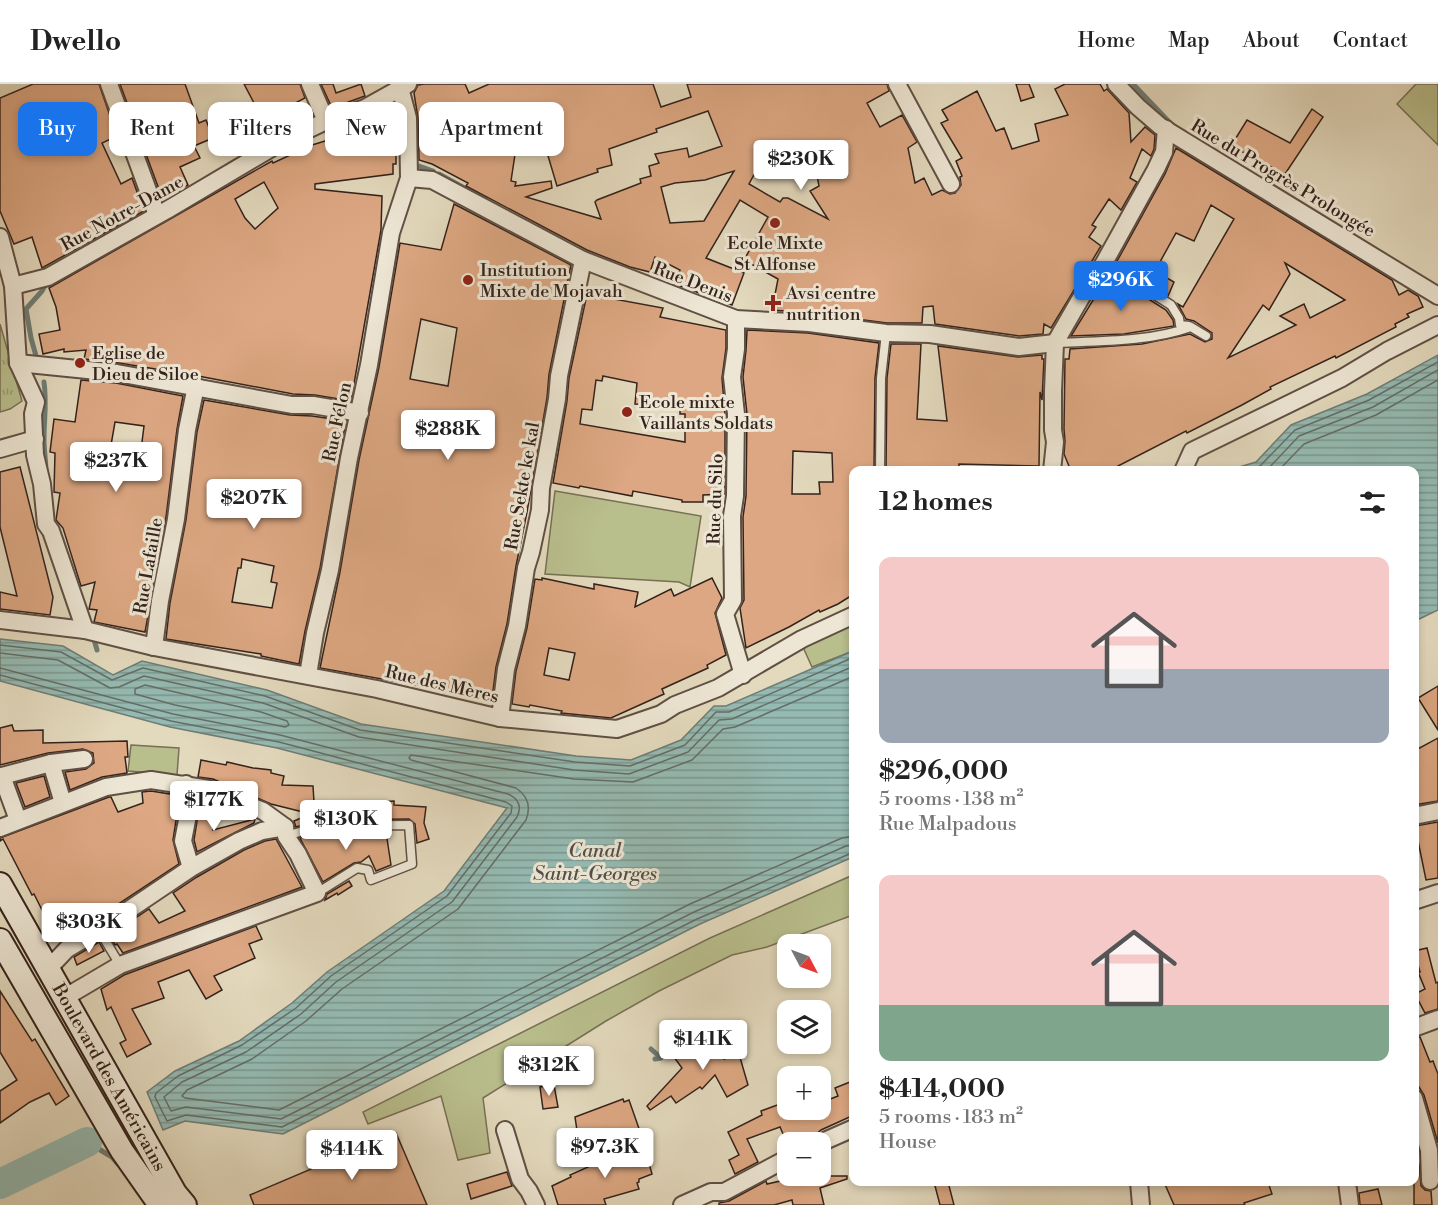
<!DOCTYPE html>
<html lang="en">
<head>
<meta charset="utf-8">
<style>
	body { margin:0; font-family:"Libre Bodoni",serif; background:#f2f2f2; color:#222; height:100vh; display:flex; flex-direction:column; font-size:22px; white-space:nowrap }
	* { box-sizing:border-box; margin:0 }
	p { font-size:20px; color:#767676 }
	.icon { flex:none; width:33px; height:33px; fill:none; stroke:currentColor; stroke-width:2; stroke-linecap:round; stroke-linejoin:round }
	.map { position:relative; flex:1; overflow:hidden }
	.side { position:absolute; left:849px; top:382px; width:570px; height:720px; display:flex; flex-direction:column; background:#fff; border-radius:12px; box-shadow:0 3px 9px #0003 }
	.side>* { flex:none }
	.guide { position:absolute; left:18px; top:18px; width:570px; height:54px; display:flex; gap:12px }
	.needle { width:39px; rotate:131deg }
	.tools { position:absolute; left:777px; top:850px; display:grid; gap:12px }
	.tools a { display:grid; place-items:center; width:54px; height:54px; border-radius:12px; background:#fff; box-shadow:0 3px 9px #0003; font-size:30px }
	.price { position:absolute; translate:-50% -51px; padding:0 14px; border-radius:6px; background:#fff; color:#222; font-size:20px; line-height:39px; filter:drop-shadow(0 2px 3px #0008) }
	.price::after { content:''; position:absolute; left:50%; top:36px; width:18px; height:14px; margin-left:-9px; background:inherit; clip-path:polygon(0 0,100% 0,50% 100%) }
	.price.selected { background:#1a73e8; color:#fff }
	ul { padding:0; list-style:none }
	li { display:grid; align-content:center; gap:12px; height:318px; padding:0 30px }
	li span { display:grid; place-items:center; height:186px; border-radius:12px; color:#555 }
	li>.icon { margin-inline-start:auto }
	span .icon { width:108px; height:108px; fill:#fffc; stroke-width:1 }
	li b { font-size:26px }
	h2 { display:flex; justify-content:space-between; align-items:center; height:72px; padding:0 30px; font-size:26px }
	.tag { padding:0 21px; border-radius:12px; background:#fff; box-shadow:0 3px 9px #0003; font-size:21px; line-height:54px }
	.tag.selected { background:#1a73e8; color:#fff }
	header { display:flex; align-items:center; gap:36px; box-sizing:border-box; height:84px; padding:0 30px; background:#fff; border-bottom:2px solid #e0e0e0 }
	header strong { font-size:28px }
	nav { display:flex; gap:33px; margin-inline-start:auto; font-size:21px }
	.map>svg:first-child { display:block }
	.green { fill:#b9be8d; stroke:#767054; stroke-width:1.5 }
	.park { fill:url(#park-tufts); stroke:#767054; stroke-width:1.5 }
	.water { fill:url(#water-rules); stroke:#6e7d76; stroke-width:1.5 }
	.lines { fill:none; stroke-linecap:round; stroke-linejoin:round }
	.shore { stroke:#646e67; stroke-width:1.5 }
	.stream { stroke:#6e7d76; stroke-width:5 }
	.river { stroke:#95bab2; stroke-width:30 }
	.building { fill:#dca782; stroke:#34221c; stroke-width:1.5; fill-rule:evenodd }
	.lane-casing { stroke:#605044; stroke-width:11 }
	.street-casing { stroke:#605044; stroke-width:20 }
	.secondary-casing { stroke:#34221c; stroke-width:26 }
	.lane { stroke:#ede6d4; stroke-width:8 }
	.street { stroke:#ede6d4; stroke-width:16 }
	.secondary { stroke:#ede6d4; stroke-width:22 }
	.poi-dot { fill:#8f2418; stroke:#ede6d4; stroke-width:2 }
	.labels { text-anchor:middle; stroke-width:6; stroke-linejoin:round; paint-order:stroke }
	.street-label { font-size:18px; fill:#34221c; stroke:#ede6d4 }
	.poi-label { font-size:18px; fill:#34221c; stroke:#ede6d4; text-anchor:start }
	.water-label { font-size:20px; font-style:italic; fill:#515049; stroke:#ede6d4 }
</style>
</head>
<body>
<header>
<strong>Dwello</strong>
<nav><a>Home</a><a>Map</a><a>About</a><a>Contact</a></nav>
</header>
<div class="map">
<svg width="1438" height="1121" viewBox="0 0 1438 1121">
	<defs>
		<pattern id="park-tufts" width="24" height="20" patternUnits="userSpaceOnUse" patternTransform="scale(1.5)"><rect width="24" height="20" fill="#b9be8d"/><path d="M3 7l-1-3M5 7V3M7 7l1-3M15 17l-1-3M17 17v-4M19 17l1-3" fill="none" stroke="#979a72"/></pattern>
		<pattern id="water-rules" width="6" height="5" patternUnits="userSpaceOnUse" patternTransform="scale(1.5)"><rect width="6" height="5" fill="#95bab2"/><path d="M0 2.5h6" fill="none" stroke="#7a9790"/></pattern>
	</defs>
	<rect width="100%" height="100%" fill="#e3d9bd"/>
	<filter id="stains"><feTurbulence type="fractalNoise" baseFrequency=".00333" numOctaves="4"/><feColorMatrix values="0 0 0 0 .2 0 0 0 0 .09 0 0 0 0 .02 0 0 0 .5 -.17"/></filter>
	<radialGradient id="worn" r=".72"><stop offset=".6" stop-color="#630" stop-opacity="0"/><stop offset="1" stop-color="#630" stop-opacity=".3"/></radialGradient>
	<g class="green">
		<path d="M1416,0h22v61l-41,-41z"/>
		<path d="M555,407l146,25 -11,71 -11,-5 -134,-8z"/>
		<path d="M849,542l4,11v14l-41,16 -10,-22z"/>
		<path d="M131,661l48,3 -2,27 -49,-4z"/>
		<path d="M853,791v40l-86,32 -35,8 -73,36 -53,30 -123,77 7,55 -32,7 -17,-64 -73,28 -5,-12 347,-174z"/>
	</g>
	<path class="park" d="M0,240l22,77 -12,8 -10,3z"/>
	<g class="water">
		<path d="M1438,271v255l-23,11 -1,-150h-188l30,-9 35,-37 76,-31z"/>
		<path d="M0,555l63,7 50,29 29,-14 125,29 94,34 215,32 55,4 50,-20 33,-34h12l127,-55v206l-153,67 -417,210 -98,-13 -22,9 -16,-38 28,-21 64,-30 53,-38 35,-31 117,-81 63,-83 -230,-60 -107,-21 -170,-46z"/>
	</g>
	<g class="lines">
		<g class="shore">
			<path d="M1246,387l14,-5 35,-36 74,-30 69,-38"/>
			<path d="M1266,387l33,-35 74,-29 65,-37"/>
			<path d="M1278,387l26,-27 72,-29 62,-35"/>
			<path d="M0,561l61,7 51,28 31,-12 122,28 95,34 215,32 55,4 55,-21 31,-33h13l125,-55"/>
			<path d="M0,569l58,7 52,28 9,-1 25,-11 119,27 96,34 215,33 55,4 59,-22 31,-32 13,-1 122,-53"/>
			<path d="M0,584l173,46 107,21 228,59c11,5 14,13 9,23l-65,85 -116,80 -35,32 -55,38 -64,30 -18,15 7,14 15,-4 95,12 413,-207 152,-66 8,-1"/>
			<path d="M0,591l171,46 108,21 227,60 6,4 -1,7 -64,83 -116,80 -35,32 -54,37 -64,31 -22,17 -1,4 12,24 19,-6 96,12 415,-208 157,-67"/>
			<path d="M854,592l-119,51 -12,2 -31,31 -59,22 -59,-3 -163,-24 -2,3 2,2 105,28c12,8 15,19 10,32l-68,89 -116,80 -36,32 -54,38 -65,31 -5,6 3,2 94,12 411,-206 152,-66 12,-2"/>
			<path d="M145,601l116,27 26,9 2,4 -4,2 -110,-22 -40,-11v-5z"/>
		</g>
		<g class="stream">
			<path d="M1133,0l41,43"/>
			<path d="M416,81l17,6"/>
			<path d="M439,90l47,26"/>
			<path d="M38,279l-7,-25 -5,-29 16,-18 6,-11"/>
			<path d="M44,298c3,21 0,37 0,57 0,12 2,22 2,34"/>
			<path d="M93,552l4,14"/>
			<path d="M651,965l10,9 -6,1"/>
			<path d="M87,1058l25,15 6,7"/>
		</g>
		<path class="river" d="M0,1100l87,-42"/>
	</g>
	<g class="building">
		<path d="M33,0h66l18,52 -15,7 19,41 11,-6 12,33 -102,57 -10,-31 -18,7 -14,-33v-113z"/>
		<path d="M120,0h65l14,39 7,-3 7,18 -19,8 6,12 -20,9 8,18 -25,15z"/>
		<path d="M244,0h56l5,14 -42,22z"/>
		<path d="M321,0h12l3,9 25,-9 4,12 -33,12z"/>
		<path d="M424,0h41l4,9 20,-9h164l8,23 30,-10 -4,-13h200l2,7 -22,12 13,24 22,-12 15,27 -9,6 7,35 9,-5 8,17 10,-5 8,4 5,-1 6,-8 -1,-8 2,-1 -6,-15 6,-3 -21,-35 7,-3 -6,-10 35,-19 19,40 8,-3 8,21 27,-8 -4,-17 33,-9 -13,-26 10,-5h35l4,7 3,-2 22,24 2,29 14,-15 10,8 -1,14 -3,7 -9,-7 -12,29 7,4 -16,28 -12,-11 -17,26 4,2 -7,10 12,9 -50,82 -7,-4 -1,10 -24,2 -84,-12 -2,-18 -10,1 -1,16h-35l-77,-10 -38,-3 6,-31 -34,-19 24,-43 -28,-17 -34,58 38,15 -12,32 -57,-21 5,-14 -25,-13 -5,15 -20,-5 -43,-17 -121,-64 2,-3 -36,-19 -13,-4 -1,-42 -4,-25 4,-8zM708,27l14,35 -33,11 -2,-9 -32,6 4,9 -10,3 2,10 -11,3 1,4 -44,17 -2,2 6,17 -75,-22 26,-9 -1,-7 -36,5 1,-4 -5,-1 5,-33 27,-9 14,47 41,-14 -1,-3 15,-4 -3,-16 48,-17 -1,-3zM783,62l14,23 17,-10 5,27 -9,5 18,28 -40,-21h-5l-3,4 -31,-18 14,-26zM734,87l-30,50 -34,2 -9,-36 14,-4 30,-3z"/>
		<path d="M1016,0h13l5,13 -13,4z"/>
		<path d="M388,24l10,30v16l-2,-1v11h-3v10l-78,10v5l67,7 -1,34 -30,171 -36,-6 -22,-1 -95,-18 -79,-13 -35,-4 2,-9 -22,2v-3l-21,5 -4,-20 21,-4 -4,-23 -7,-19 223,-127 1,2 24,-11 -1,-2 58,-18 -3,-8zM264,98l14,26 -23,21 -10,-11 -10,-19z"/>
		<path d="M1312,25l11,8 -38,57 -54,-28 16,-26 43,23z"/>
		<path d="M1176,64l216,132 7,15 9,-5 10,6 5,11 -16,7 2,3 -14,7 1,3 -60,31 -1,-2 -65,31 1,2 -29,16 -55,28 -1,-2 -68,35 1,1 -9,4h-39l-7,-17 1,-13 -1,-12 1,-70h4l1,-10 72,-5 48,-10 15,8 7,-3v-6l-18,-12 -8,-2 -8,-15 5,3 51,-88 -23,-14 -17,36 -18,-8 -21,38 19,11 -6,14 -52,-33 49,-89zM1285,179l60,37 -35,18 -6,-14 -24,12 16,9 -68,33 35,-53 6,5 21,-36z"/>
		<path d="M454,120l117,61 -22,109 -2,24 -20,114 -11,54 -9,58 -11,43 -4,32 -76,-16 -1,2 -95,-17 20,-96 19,-112 20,-93 21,-124 41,7zM421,235l36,9 -9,58 -38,-7z"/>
		<path d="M1109,190l57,36 7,10 1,6 -50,8 -53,2z"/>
		<path d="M587,210l76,14 -3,9 66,13v18l-4,30 3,36v80l-22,1v7h-21v-2l-49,-9 -1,5 -52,-10 -1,2 -26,-5 14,-82 2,-23zM603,292l34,7 -2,21 15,1 1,-3 29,5v7h5v28l-105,-18 2,-15 10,1 4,-30 6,1z"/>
		<path d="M747,246l61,3 71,10 -4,35 -1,93h-20v123l-16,10 -18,8 -1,-2 -30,17 -43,21 -6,-40 4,-8 -1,-83 3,-21 1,-82 -4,-37 3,-27zM793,367l39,2 1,29h-14l1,12h-28z"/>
		<path d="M891,260h30l-4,75 30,2 -9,-75 80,11 24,-2v4h2l-2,41 -2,-8 -1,74 -80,-2v5l-28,-2v4h-45l1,-93z"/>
		<path d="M81,296l35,3 67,13 -6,33 -11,88 -21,115 -51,-10 3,-12 -8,-1 6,-27 -14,4 -18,-58 -7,-8 4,-27 -6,-1 1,-39 -5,-1 4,-33 21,3zM115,338l29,4 -6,48 -31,-6z"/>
		<path d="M204,316l86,15 22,1 34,5 -26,147 -15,63 -6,33 -38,-8v-2l-95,-15 4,-36 16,-83 11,-88zM242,475l32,7 -3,16 6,1 -5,25 -40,-6 6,-34h3z"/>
		<path d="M20,383l33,130 -3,18 -50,-6v-17l17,4 -17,-69v-55z"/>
		<path d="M542,494l52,11v-5l44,8 -3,15 36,-18 3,7 38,-18 10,20 -7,15 11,42 -19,10 1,3 -46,21 2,5 -53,24 -50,-5 1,-2 -32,-6 -1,2 -17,-3 4,-33 11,-43 8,-49 7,1zM549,564l26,5 -6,27 -25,-5z"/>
		<path d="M1438,602v44l-20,-32z"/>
		<path d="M12,641l2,6 29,-1v13l84,-2 1,16h-3l2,16 -25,4 -32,13 -5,-18 21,-3 8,-6 -1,-10 -10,-4 -35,4 -48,12v-37z"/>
		<path d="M1438,654v63l-24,4v-54z"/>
		<path d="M201,676l25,5 1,-3 26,6 18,2v3l13,3 -2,9 31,1 1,16h21v2l59,-3v4l32,2 -2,16 5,16 -12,4 -2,-19 -6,-5 -89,1 -24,7 -2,-6 17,-7 -40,-10 -58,-25 -15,-2z"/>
		<path d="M44,692l6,21 -25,10 -9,-24z"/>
		<path d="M151,707l25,4 1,19 -4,26 6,24 -68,45 -4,-5 -25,8 7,12 -26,15 -1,-4 -4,2 -13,-26 -2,1 -9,-18 -2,1 -29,-56 -3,2v-3l109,-41h2l7,15 25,-9 -1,-11z"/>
		<path d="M198,731l17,3 -2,12 42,-11 -1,4 -57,29 -3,-12z"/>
		<path d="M1438,738v56l-12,2 -11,-54z"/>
		<path d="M321,748h65l5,33 -15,6 -7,-15 -8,6 -7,1 -31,19 -23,-44z"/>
		<path d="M276,755l26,48 -179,66 -6,-9 -2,1 -5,-10 39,-26 10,14 26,-12 -12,-18 24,-16 47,-27 21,-9z"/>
		<path d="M349,797l3,5 -14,9 -1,-2 -12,7 2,-6z"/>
		<path d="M256,842l6,13 -13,5 6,14 -41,18 8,14 -16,9 -17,-29 -31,12 6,16 -32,11 19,35 -24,13 -7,-14 6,-3 -15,-33 -4,3 -6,-21 23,-14z"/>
		<path d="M99,858l5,9 -27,14 -3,-8z"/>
		<path d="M1427,864l9,35 2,-1v27l-13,4 -10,-19 10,-5 -7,-17h2l-6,-21z"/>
		<path d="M0,907l32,50 3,-2 34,57 -13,9 -7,-12 -19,9 -30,21v-32l17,-11 -17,-28z"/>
		<path d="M715,948l9,27 15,-5 9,31 -21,12 -12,-22 -13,14 -2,-2 -24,16 -5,-7 -21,14 -3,-4 35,-38 -11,-15z"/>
		<path d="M1420,953l10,25 3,-1 5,13v69l-14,-48 -10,-16v-41z"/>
		<path d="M850,998l4,9v24l-33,15 -15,13h-19l-7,-16 -33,12 11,23 -23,12 -6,-14 10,-5 -11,-23 34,-17 -1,-4 27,-10v9h32v-7l18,-7 -3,-8z"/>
		<path d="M554,1001l4,22 -15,2 -3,-22z"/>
		<path d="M623,1015l1,3 5,-2 14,40 -64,4 -4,-27z"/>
		<path d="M396,1049l31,72h-173l-4,-10z"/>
		<path d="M643,1058l9,32 -13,5v3l-2,1 2,6 -35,10 2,6h-48l-6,-19 19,-9 -1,-2z"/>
		<path d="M1419,1080l2,22 4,4 6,1 1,14h-18v-40z"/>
		<path d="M507,1088l5,14 -41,13 -4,-15z"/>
		<path d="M802,1092h45v3l-27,9 4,17h-31l-1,-5 -18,5h-55v-2l10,-2 37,-20 1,3z"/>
		<path d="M934,1098h14l6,23h-14z"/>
		<path d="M1164,1098h104l4,12 -28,9 1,2h-71z"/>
		<path d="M1378,1105l4,16h-22l-1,-12z"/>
	</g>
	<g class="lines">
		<g class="lane-casing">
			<g id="lane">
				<path d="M1104,179l67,42 8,13 1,7 9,1"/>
				<path d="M1055,259c45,-2 94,-1 136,-16l15,9"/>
				<path d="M880,387l1,-93 5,-45"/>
				<path d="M286,752l34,-10 89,-1 3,39 -41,16 -3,-10 -11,-2 -40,25"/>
				<path d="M99,846l21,35"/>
			</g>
		</g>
		<g class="street-casing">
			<g id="street">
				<path d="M109,0l48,131"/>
				<path d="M310,0l16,37"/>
				<path d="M897,0l54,100"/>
				<path d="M1116,0l22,23 22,19 278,170"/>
				<path d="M409,94l23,2 151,80 153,59 73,4 77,10 44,1 89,13 36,-4"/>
				<path d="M0,153l13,49 5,77 18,39 -3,12 2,41 7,29 4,40 5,7 34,99"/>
				<path d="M13,202l35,-9 119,-67 113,-67 46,-22 39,-13 43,-24"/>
				<path d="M736,235v30l-4,28 4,37 -1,82 -3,20 1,84 -8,14 18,61"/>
				<path d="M18,279l99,10 175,32h21l47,8"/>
				<path d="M0,365l35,-10"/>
				<path d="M1052,387l3,-29 -2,-12v-39l2,-48 31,-54 18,-26 52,-94 8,-17 2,-23"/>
				<path d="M1183,387l9,-20 150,-73 45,-27 51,-26"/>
				<path d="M0,536l85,10 69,17 223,42 123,29 117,11 44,-15 14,-9 43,-17 84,-49 52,-24"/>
				<path d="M154,563l6,-46 16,-82 11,-89 9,-44"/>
				<path d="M308,591l7,-42 15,-63 19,-112 20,-93 22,-132 18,-55 -1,-60 -9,-34"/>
				<path d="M500,634l6,-49 11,-43 9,-58 5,-16 9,-42 1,-22 16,-89 2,-23 24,-116"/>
				<path d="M0,692h2l16,44"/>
				<path d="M2,692l49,-13"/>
				<path d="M186,700l2,31 -5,26 8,27"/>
				<path d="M63,719l-12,-40 33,-4"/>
				<path d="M1414,732l24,-5"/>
				<path d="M0,744l106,-41 45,-7 58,9 54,22 22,16 1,9 12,18 19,39 -197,72 -56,33"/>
				<path d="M1414,817l24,-8"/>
				<path d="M48,885l19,-20 32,-19 92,-62 48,-27 23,-10 23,-4"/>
				<path d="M1414,944l24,-9"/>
				<path d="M1414,1014l15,52 1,31"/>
				<path d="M505,1046l15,49 9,12 7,14"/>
				<path d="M820,1059l34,-15"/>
				<path d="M1139,1098l2,23"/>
				<path d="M1347,1098l3,23"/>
				<path d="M682,1121l29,-13h13l64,-34"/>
			</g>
		</g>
		<g class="secondary-casing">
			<g id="secondary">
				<path id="s1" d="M0,800l175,309 10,12"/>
				<path d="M0,856l122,211 38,54"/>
			</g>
		</g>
		<use href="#lane" class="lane"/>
		<use href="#street" class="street"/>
		<use href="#secondary" class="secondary"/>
	</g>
	<g class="poi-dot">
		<circle cx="775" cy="139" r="6"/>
		<circle cx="468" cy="196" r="6"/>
		<path d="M770 210h6v6h6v6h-6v6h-6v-6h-6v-6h6z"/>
		<circle cx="80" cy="279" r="6"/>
		<circle cx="627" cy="328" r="6"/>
	</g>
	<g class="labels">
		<g class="street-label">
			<text transform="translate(1283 94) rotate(31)" y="6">Rue du Progrès Prolongée</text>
			<text transform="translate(122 129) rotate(-29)" y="6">Rue Notre-Dame</text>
			<text transform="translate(693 198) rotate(21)" y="6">Rue Denis</text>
			<text transform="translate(337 338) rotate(-78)" y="6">Rue Félon</text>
			<text transform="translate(522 402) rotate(-80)" y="6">Rue Sekte ke kal</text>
			<text transform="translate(715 415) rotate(-88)" y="6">Rue du Silo</text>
			<text transform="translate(148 482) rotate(-80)" y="6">Rue Lafaille</text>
			<text transform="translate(442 600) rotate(13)" y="6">Rue des Mères</text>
			<text dy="6" stroke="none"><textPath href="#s1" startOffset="222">Boulevard des Américains</textPath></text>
		</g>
		<g class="poi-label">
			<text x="775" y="165" text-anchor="middle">Ecole Mixte<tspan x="775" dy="21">St Alfonse</tspan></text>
			<text x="480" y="192">Institution<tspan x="480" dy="21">Mixte de Mojavah</tspan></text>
			<text x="786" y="215">Avsi centre<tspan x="786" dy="21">nutrition</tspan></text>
			<text x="92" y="275">Eglise de<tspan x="92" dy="21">Dieu de Siloe</tspan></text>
			<text x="639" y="324">Ecole mixte<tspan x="639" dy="21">Vaillants Soldats</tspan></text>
		</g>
		<g class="water-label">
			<text x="595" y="773">Canal<tspan x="595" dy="23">Saint-Georges</tspan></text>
		</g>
	</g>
	<rect width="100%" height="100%" filter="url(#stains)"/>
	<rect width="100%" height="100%" fill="url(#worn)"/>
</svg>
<div class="tools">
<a><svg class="needle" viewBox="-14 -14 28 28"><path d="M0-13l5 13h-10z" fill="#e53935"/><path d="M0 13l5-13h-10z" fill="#767676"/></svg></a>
<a><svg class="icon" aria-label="layers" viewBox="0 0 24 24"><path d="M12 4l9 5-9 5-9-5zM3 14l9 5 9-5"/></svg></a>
<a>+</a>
<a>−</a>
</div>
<b class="price" style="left:801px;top:107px">$230K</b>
<b class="price selected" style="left:1121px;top:228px">$296K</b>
<b class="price" style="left:448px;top:377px">$288K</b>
<b class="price" style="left:116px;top:409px">$237K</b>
<b class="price" style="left:254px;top:446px">$207K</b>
<b class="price" style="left:214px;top:748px">$177K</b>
<b class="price" style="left:346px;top:767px">$130K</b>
<b class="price" style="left:89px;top:870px">$303K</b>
<b class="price" style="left:703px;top:987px">$141K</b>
<b class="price" style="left:549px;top:1013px">$312K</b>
<b class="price" style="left:605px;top:1095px">$97.3K</b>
<b class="price" style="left:352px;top:1097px">$414K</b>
<div class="guide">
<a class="tag selected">Buy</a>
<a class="tag">Rent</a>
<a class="tag">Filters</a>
<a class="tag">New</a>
<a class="tag">Apartment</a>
</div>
<section class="side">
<h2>12 homes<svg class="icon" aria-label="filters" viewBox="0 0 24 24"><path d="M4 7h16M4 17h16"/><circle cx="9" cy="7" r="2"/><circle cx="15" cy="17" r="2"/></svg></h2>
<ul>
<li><span style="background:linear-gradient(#f6c9c9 60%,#9aa5b1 0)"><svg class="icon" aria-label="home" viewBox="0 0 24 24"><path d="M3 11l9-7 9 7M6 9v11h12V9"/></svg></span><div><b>$296,000</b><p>5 rooms · 138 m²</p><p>Rue Malpadous</p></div></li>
<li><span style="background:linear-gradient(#f6c9c9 70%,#7fa58c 0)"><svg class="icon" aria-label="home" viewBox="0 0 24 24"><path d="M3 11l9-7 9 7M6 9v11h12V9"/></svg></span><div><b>$414,000</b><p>5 rooms · 183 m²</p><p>House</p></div></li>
</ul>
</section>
</div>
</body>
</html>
